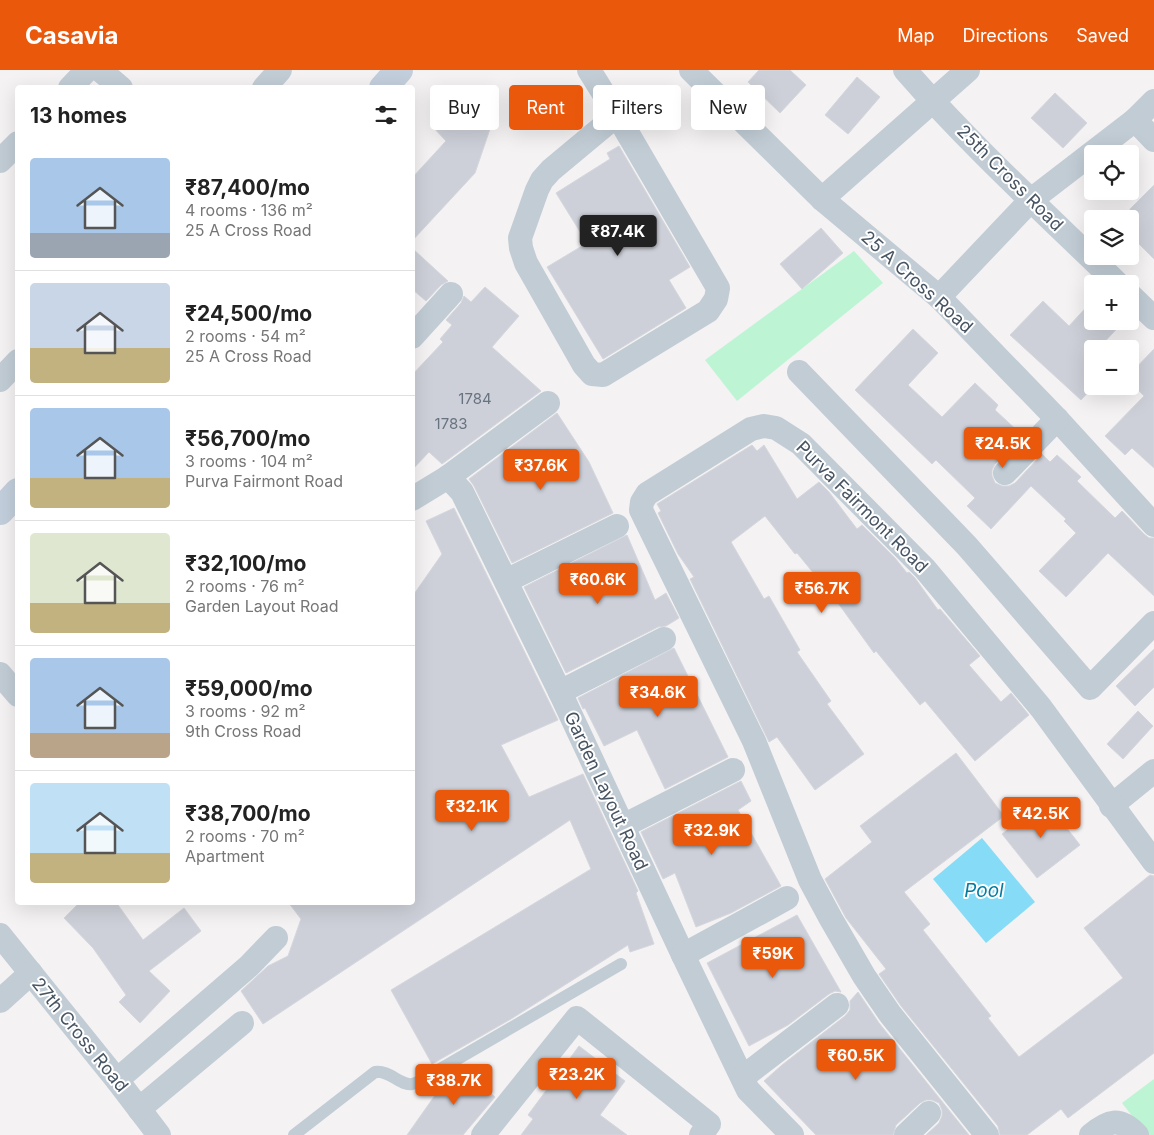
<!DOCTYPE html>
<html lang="en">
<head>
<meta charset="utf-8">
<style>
	body { margin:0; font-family:Inter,sans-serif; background:#f2f2f2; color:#222; height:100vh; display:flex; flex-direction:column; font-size:19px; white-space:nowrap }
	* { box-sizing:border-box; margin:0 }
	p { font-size:16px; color:#767676 }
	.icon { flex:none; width:28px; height:28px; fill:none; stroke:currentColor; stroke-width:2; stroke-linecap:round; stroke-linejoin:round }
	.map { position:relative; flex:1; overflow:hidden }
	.sheet { position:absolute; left:15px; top:15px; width:400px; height:820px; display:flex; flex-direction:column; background:#fff; border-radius:5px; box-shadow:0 5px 20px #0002 }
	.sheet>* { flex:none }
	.top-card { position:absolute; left:430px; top:15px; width:475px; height:45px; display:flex; gap:10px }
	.controls { position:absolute; left:1084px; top:75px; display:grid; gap:10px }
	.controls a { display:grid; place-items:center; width:55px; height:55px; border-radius:5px; background:#fff; box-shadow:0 5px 20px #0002; font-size:25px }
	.price { position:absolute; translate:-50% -42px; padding:0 11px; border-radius:5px; background:#ea580c; color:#fff; font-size:16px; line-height:32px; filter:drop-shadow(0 1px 2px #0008) }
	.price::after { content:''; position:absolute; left:50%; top:30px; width:15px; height:11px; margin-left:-8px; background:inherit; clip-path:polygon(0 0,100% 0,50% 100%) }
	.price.selected { background:#222; color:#fff }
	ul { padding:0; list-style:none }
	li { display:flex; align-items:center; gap:15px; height:125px; padding:0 15px }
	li+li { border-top:1px solid #e0e0e0 }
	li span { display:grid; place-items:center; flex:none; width:140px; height:100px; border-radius:5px; color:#555 }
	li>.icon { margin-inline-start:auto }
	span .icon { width:60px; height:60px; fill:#fffc; stroke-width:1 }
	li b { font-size:21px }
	h2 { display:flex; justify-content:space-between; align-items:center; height:60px; padding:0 15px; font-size:21px }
	.tag { padding:0 18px; border-radius:5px; background:#fff; box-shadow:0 5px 20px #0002; font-size:18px; line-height:45px }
	.tag.selected { background:#ea580c; color:#fff }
	header { display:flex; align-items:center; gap:30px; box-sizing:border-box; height:70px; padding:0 25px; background:#ea580c; color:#fff }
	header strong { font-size:24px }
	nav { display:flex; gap:28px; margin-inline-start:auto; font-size:18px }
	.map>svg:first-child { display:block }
	.green { fill:#bdf5d4 }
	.water { fill:#86dcf6 }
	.building { fill:#cdd0d8; stroke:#d5d7de }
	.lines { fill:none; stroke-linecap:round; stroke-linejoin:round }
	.lane { stroke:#c1ccd5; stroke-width:12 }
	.street { stroke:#c1ccd5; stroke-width:24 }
	.secondary { stroke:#c3cedc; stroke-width:28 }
	.labels { text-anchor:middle; stroke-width:4; stroke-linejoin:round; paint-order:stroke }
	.number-label { font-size:15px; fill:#687380 }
	.street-label { font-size:18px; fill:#475462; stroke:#fff }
	.water-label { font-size:19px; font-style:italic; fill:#037ca2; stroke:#fff }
</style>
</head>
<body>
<header>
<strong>Casavia</strong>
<nav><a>Map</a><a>Directions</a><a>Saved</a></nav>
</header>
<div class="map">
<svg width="1154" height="1065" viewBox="0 0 1154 1065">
	<rect width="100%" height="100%" fill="#f4f2f2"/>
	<g class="green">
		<path d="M854,181l29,32 -146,118 -32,-41z"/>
		<path d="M1154,1009v56h-7l-25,-32z"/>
	</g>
	<path class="water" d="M982,768l53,64 -49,41 -53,-64z"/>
	<g class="building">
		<path d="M759,0h31l16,15 -26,28 -32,-31z"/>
		<path d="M857,7l23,20 -32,37 -23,-19z"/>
		<path d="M460,22l31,34 -16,47 -63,68v-63l34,-37 -15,-16z"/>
		<path d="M1055,23l32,30 -24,25 -32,-30z"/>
		<path d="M619,76l71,121 -21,13 17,28 -83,51 -56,-92 40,-24 -31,-50 54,-34 -3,-6z"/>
		<path d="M1154,115v74l-24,-24v-26z"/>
		<path d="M821,158l22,25 -41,36 -22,-25z"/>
		<path d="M412,178l36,33 -7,4 -15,16 -14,-12z"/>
		<path d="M485,217l34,29 -27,31 49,44 -99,73 -13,-12 -17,18v-95l31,-33 -3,-3 12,-14 -6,-5 15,-17 3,-7 7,6z"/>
		<path d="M1043,231l26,25 23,-25v20h32l-26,28h-6v39l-11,12 -71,-65z"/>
		<path d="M913,259l25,24 -30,32 34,32 33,-34 23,22 -3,5 27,25 -27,29 -3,6v6l3,7 7,3h7l6,-3 27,-29 8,8 7,-7 24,22 -4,4 38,37 7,-7 22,23 5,4h5v58l-46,-43 -42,44 -27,-26 37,-38 -12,-12 2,-2 -35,-33 -40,43 -24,-23 8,-8 -39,-38 -4,4 -77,-74z"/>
		<path d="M1154,279v119l-22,-20 -7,7 -20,-19 39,-40 -14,-14v-8z"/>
		<path d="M557,343l32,49 24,51 -101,50 -38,-77 -5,-7z"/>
		<path d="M752,375l5,6 7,-6 33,54 22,-17 10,10 28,37 5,-4 33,33 12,15 2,-1 6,6 23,32 2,-1 40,47 -11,9 32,37 10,-9 18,22 -54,46 -50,-60 -5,4 -44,-54 -2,2 -36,-50 -41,-50 -2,1 -30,-38 -34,26 33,57 5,-3 31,54 -3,2 34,49 -4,3 37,50 -49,36 -38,-53 -8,5 -79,-163 4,-2 -16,-23 -20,-41 3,-2 -4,-7z"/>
		<path d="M454,438l104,212 -57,25 28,52 54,-23 55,117 -2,2 18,51 -24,8 -2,-7 -117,74 -79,45 -41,-74 200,-121 -21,-49 -307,204 -22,-33 27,-25 20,-10 13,-37 -13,-17h124v-305l30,-43 -16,-33z"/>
		<path d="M627,465l28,65 11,-7 13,25 -13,8 -8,1 -92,46 -42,-86z"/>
		<path d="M674,578l54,109 -63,32 -28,-59 -33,16 -19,-38 -2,1 -5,-11z"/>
		<path d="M1154,579v38l-19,19 -19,-20z"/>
		<path d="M1138,641l15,15 -30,33 -16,-15z"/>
		<path d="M956,683l48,63 -100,76 26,32 -7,6 68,86 -3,2 31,39 104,-79 -39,-50 66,-53 4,1v177l-86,65 -7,-9 -34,26h-27l-2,-9 -97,-120 -22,-32 7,-5 -40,-51 -21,-39 47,-37 -12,-16z"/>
		<path d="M741,711l10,20 -13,9 43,76 -50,27 -35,14 -21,-54 -12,6 -22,-47z"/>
		<path d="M1045,730l35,45 -43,33 -35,-44z"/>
		<path d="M80,832h36l27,38 41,-32 17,23 -52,40 21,20 -30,32 -21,-21 7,-7 -33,-47 -29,-30z"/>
		<path d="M797,845l44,77 -6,-1 -6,3 -41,31 -39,21 -42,-83z"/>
		<path d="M858,922l21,31 90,112h-43l13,-12 3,-7v-6l-3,-7 -7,-3h-6l-6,3 -24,22 -3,10h-77l-52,-54 18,-16 63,-49 5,-6v-9z"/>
		<path d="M579,976l46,35 -25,34 27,20h-106l12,-16 -5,-4z"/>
		<path d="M460,997l35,30 -32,38h-56l36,-51 -3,-5z"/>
	</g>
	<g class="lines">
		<path class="lane" d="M294,1065l81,-63c15,-2 25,14 37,12 4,-1 8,-3 11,-5l198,-115"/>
		<g class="street">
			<path d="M100,0l21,18"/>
			<path d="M589,0l28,45 101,173 -2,11 -8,12 -105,64 -11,-1 -8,-9 -58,-102 -5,-15 -1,-10 17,-48 5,-10 9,-10 66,-55"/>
			<path d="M691,0l131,129 117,98 118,122 97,106"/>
			<path d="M905,0c66,76 141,144 213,214"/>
			<path d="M70,18l17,-18"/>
			<path d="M264,18l16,-18"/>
			<path d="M1135,50l19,20"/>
			<path d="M0,91l18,-18"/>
			<path d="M822,129l146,-129"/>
			<path d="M1130,225l24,23"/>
			<path d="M939,227l92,-97 104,-80 19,-19"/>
			<path d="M412,267l39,-43"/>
			<path d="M799,302l168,174 123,142 64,-65"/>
			<path d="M0,310l18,-19"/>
			<path d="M1005,403l52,-54"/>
			<path d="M448,407l100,-74"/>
			<path d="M412,429l36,-22 14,15 98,200 123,263 65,135 44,45"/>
			<path d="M506,511l111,-55"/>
			<path d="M0,604l18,21"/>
			<path d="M560,622l104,-53"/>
			<path d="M1111,736l43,-35"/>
			<path d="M623,756l110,-56"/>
			<path d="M0,865l117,145 42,55"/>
			<path d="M683,885l104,-57"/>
			<path d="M0,931l31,-28"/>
			<path d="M743,1007l94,-72"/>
			<path d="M117,1010l132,-114 27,-28"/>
			<path d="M139,1039l103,-86"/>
			<path d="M483,1065l94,-117 132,106 -8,11"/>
			<path d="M906,1065l23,-22"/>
			<path d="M987,1065l-97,-121 -26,-38 -33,-57 -21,-39 -56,-139 -113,-231 1,-8 5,-8 104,-65 13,-3 12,2 25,16 124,125 116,139 113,154"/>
			<path d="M1091,1065c17,-14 28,-19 46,0"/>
		</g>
		<g class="secondary">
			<path d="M383,18l16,-18"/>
			<path d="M0,441l18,-19"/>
		</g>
	</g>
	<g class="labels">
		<g class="number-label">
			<text x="475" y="334">1784</text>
			<text x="451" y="359">1783</text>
		</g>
		<g class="street-label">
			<text transform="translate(1010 108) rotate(45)" y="6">25th Cross Road</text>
			<text transform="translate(917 212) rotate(42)" y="6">25 A Cross Road</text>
			<text transform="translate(862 437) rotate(45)" y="6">Purva Fairmont Road</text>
			<text transform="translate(606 721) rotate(65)" y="6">Garden Layout Road</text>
			<text transform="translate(80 965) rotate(51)" y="6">27th Cross Road</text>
		</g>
		<g class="water-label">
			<text x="984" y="827">Pool</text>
		</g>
	</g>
</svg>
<div class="controls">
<a><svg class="icon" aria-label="locate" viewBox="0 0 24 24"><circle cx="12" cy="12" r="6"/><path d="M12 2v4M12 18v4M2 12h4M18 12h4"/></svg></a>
<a><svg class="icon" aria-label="layers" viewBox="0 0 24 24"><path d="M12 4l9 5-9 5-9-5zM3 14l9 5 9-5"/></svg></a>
<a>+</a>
<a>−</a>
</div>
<b class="price selected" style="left:618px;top:187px">₹87.4K</b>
<b class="price" style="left:1003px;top:399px">₹24.5K</b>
<b class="price" style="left:541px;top:421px">₹37.6K</b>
<b class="price" style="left:598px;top:535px">₹60.6K</b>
<b class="price" style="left:822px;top:544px">₹56.7K</b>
<b class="price" style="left:658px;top:648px">₹34.6K</b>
<b class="price" style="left:472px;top:762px">₹32.1K</b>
<b class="price" style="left:1041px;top:769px">₹42.5K</b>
<b class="price" style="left:712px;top:786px">₹32.9K</b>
<b class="price" style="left:773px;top:909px">₹59K</b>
<b class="price" style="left:856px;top:1011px">₹60.5K</b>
<b class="price" style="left:577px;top:1030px">₹23.2K</b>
<b class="price" style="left:454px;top:1036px">₹38.7K</b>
<div class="top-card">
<a class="tag">Buy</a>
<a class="tag selected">Rent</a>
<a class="tag">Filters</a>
<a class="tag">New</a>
</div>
<section class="sheet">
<h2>13 homes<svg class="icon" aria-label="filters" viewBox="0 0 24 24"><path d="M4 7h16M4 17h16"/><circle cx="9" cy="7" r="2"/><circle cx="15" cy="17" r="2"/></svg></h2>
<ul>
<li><span style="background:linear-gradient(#a9c7e8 75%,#9aa5b1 0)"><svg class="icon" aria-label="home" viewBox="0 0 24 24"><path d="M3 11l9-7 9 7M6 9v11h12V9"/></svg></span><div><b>₹87,400/mo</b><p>4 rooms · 136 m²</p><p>25 A Cross Road</p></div></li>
<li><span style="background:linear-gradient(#c9d6e8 65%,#c2b280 0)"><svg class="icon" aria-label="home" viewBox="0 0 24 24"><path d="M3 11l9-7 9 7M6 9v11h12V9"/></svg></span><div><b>₹24,500/mo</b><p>2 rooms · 54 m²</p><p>25 A Cross Road</p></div></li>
<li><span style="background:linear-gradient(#a9c7e8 70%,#c2b280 0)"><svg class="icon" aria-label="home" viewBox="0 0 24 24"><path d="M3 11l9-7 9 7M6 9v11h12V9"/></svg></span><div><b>₹56,700/mo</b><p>3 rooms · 104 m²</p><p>Purva Fairmont Road</p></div></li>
<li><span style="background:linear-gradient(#dfe7d0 70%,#c2b280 0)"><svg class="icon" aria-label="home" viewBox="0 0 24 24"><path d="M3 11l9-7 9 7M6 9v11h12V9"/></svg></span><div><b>₹32,100/mo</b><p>2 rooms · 76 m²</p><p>Garden Layout Road</p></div></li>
<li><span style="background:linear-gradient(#a9c7e8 75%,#b9a48a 0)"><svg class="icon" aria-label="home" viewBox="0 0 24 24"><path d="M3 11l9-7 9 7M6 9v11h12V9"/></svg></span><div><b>₹59,000/mo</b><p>3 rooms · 92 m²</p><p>9th Cross Road</p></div></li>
<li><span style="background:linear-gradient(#bfe0f5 70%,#c2b280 0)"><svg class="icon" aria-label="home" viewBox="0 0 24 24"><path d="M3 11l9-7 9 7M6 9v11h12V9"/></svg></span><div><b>₹38,700/mo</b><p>2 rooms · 70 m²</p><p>Apartment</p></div></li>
</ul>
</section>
</div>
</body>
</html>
